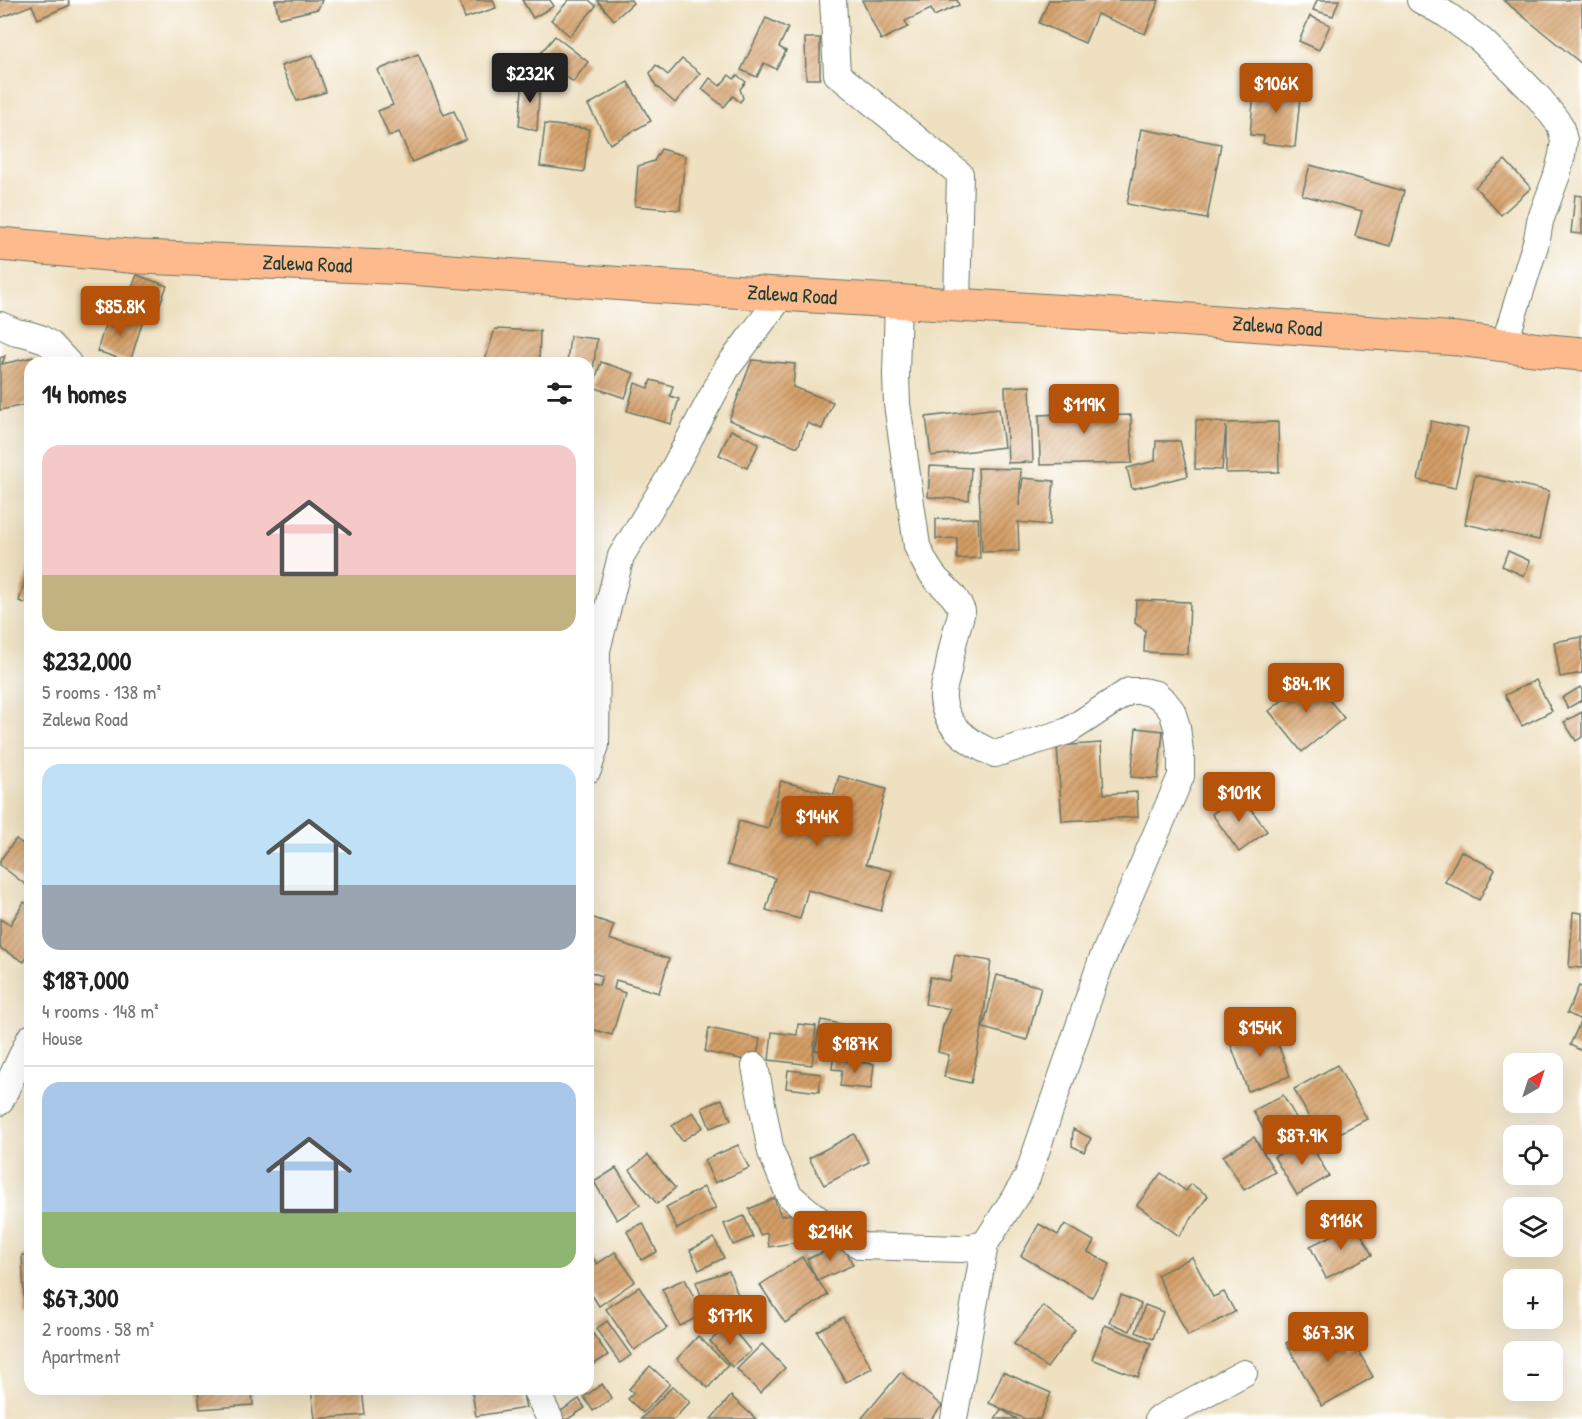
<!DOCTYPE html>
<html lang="en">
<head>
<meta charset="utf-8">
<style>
	body { margin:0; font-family:"Patrick Hand",sans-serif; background:#f2f2f2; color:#222; height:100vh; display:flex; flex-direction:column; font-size:22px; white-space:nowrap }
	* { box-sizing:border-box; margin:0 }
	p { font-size:20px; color:#767676 }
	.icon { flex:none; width:33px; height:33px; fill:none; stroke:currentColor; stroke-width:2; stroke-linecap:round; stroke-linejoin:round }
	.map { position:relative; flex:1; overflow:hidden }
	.details { position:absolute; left:24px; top:357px; width:570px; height:1038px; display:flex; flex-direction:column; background:#fff; border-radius:18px; box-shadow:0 6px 24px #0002 }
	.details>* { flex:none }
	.needle { width:39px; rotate:39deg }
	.buttons { position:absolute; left:1503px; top:1053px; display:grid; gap:12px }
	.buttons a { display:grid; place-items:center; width:60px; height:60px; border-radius:12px; background:#fff; box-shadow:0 6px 24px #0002; font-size:30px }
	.price { position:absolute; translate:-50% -51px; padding:0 14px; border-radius:6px; background:#b45309; color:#fff; font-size:20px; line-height:39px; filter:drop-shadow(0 2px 3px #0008) }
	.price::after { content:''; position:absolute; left:50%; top:36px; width:18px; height:14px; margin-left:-9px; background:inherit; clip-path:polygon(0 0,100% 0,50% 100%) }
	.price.on { background:#222; color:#fff }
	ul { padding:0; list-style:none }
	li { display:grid; align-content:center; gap:12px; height:318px; padding:0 18px }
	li+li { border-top:2px solid #e0e0e0 }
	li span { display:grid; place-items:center; height:186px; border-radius:18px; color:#555 }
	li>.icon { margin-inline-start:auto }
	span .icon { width:108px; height:108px; fill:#fffc; stroke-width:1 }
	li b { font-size:26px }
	h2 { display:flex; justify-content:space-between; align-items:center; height:72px; padding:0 18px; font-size:26px }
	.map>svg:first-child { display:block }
	.building { fill:url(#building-hatch) }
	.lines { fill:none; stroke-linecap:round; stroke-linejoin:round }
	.minor-casing { stroke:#677665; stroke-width:28 }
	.trunk-casing { stroke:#677665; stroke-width:35 }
	.minor { stroke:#fff; stroke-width:26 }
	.trunk { stroke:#fcba8d; stroke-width:33 }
	.labels { text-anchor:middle; stroke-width:4.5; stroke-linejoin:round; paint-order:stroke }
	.street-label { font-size:21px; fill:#1f3d34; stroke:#fff }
</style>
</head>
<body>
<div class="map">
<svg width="1582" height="1419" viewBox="0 0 1582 1419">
	<defs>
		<pattern id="building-hatch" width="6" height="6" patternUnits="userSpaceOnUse" patternTransform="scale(1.5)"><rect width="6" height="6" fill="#d49e66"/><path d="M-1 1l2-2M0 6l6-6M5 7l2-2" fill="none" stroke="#ab8255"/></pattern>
	</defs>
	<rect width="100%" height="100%" fill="#fff"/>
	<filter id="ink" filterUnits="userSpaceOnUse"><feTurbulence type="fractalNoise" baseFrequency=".0167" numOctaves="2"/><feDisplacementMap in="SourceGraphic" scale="12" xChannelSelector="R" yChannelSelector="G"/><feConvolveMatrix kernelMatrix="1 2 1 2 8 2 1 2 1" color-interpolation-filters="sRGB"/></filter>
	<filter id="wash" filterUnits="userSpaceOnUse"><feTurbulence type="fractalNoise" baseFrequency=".008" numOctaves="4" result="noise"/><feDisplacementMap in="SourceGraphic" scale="24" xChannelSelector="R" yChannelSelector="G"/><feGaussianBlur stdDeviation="1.35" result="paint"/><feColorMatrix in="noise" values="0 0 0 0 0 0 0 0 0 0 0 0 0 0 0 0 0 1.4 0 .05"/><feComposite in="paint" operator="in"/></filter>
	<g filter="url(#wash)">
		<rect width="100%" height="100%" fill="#eee0c0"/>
		<g id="blocks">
			<g class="building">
				<path d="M0,0h68l2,5 -32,14 -6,-14 -32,13z"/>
				<path d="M275,0h47l-4,9 -39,9z"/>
				<path d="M459,0h34l3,8 -31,10z"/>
				<path d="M522,0h28l4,6 -21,12z"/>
				<path d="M569,0h20l7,6 -26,30 -19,-16z"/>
				<path d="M597,0h34l2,3 -19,17z"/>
				<path d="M862,0h95l2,5 -25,11 -3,-7 -26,12 3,6 -27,13z"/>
				<path d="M1049,0h110l-14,34 -48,-20 -12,29 -46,-20z"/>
				<path d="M1317,0h22l-6,16 -20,-6z"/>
				<path d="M1503,0h79v64z"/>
				<path d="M1310,16l20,9 -11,25 -20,-9z"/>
				<path d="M766,18l22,10 -9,19 7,4 -10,18 -12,-6 -7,14 -16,-7z"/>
				<path d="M555,36l33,26 -15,20 -34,-27z"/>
				<path d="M805,38h15v41h-14z"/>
				<path d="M418,54l26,61 10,-4 12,28 -54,23 -13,-30 -10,4 -11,-25 15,-6 -15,-35z"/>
				<path d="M313,55l13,37 -29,9 -16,-35z"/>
				<path d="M682,59l18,14 -25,30 -19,-17 -6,-13 6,-8 12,10z"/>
				<path d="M729,75l5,4 3,-4 9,7 -6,7 3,9 -3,4 -7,-6 -9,11 -22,-18 8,-11 10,8z"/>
				<path d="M523,77l17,2 -3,52 -18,-5z"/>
				<path d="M628,82l23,39 -41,23 -22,-39z"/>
				<path d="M1255,82l46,6 -6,59 -32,-4 1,-7 -14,-1z"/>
				<path d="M545,124l44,5 -5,43 -44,-6z"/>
				<path d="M1141,129l80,15 -14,75 -80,-15z"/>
				<path d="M661,149l24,7 -5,54 -45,-4 3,-40 16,-5z"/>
				<path d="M1505,160l26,28 -30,27 -26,-28z"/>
				<path d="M1310,165l94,26 -14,55 -35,-10 7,-25 -60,-16z"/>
				<path d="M1575,195l7,1v38l-11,-1z"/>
				<path d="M137,275l30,11 -13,33 -30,-12z"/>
				<path d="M109,313l33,10 -12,39 -33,-11z"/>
				<path d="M495,329l45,2 -1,32h-55z"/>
				<path d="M570,336l27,3 -4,32h-5v-8h-21z"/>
				<path d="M5,356l-3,8 32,-7 1,6h-5v41l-30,6v-52z"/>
				<path d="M752,360l43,4 -2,23 40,15 -11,27 -15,-6 -9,24 -69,-27z"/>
				<path d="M601,362l33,11 -9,25 -32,-11z"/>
				<path d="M651,380l22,6 -3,10 9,3 -8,25 -44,-13 8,-28 13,5z"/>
				<path d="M1030,386l3,76 -25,1 -3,-76z"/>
				<path d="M1062,396h34v20l35,-1 1,48 -92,2 -1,-50 23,-1z"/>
				<path d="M999,408l5,39 -73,9 -5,-39z"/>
				<path d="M1196,420l29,3 53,-1 1,50 -53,1v-47l-4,44 -27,-1z"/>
				<path d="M1431,421l37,8 -13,59 -37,-8z"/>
				<path d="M731,430l28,13 -12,25 -28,-13z"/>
				<path d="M1156,441h24l8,35 -56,13 -5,-21 28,-7z"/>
				<path d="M930,466l41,2 -2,32 -41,-3z"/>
				<path d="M978,468l43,1 -2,37 4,-28 31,3 -4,44 -32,-3 1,29 -37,1z"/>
				<path d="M1475,475l74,16 -10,49 -74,-16z"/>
				<path d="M978,518l2,40 -23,1v-21l-21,1v-20z"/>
				<path d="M1508,551l22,10 -6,15 -22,-10z"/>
				<path d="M29,567h1v38l-11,-4z"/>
				<path d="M1136,600l54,2 -2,52 -44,-2 1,-22 -10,-7z"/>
				<path d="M1582,637v36l-22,4 -6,-35z"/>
				<path d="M1311,677l33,41 -42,34 -33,-41z"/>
				<path d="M1536,680l16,31 -30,15 -17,-31z"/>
				<path d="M1580,687l2,3v10l-14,8 -6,-10z"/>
				<path d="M1582,712v25l-6,4 -12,-19z"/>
				<path d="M1136,728l27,3 -5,48 -27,-2z"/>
				<path d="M1101,743l3,51 33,-2 1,25 -76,4 -5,-75z"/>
				<path d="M839,776l47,13 -20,75 26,7 -11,40 -73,-21 -8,29 -34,-9 9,-32 -48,-13 12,-44 29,8 13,-48 53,14z"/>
				<path d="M1240,794l27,37 -28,21 -27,-38z"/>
				<path d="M16,839l14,10v39l-30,-23v-5z"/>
				<path d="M1461,851l34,18 -16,31 -34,-18z"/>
				<path d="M24,902l6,4v46l-6,10 -24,-14v-29l10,6z"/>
				<path d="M1573,912l9,1v55l-13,-1z"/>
				<path d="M588,916l26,9 -5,14 60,20 -10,34 -43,-13 -2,9 11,4 -13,42 -24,-7v-47l11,4 3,-9 -14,-5z"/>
				<path d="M955,955l36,6 -10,73 -10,49 -27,-6 5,-22 -11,-3 5,-26 8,-17 -26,-5 5,-27 20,4z"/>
				<path d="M997,975l44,12 -14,53 -44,-12z"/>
				<path d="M1579,986l3,1v64l-12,-6 11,-25 -14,-7z"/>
				<path d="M821,1020l50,10 -6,30 -50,-10z"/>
				<path d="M798,1024l18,2 -4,39 -43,-5 3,-28 25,3z"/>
				<path d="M1271,1025l19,51 -42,15 -19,-51z"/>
				<path d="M709,1028l51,11 -4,23 -51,-10z"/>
				<path d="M833,1059l41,5 -3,25 -31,-3 2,-16 -10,-1z"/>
				<path d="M1337,1065l30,54 -45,23 -28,-53z"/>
				<path d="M788,1070l33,4 -2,18 -33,-4z"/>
				<path d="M1283,1095l20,35 -30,16 -20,-35z"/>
				<path d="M722,1099l9,21 -21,8 -8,-20z"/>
				<path d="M693,1112l10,15 -21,14 -10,-15z"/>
				<path d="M1073,1129l18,9 -7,14 -12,-6z"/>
				<path d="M854,1134l15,28 -45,23 -15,-27z"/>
				<path d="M1254,1137l21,35 -31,18 -21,-34z"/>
				<path d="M1307,1138l22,38 -32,19 -23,-38z"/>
				<path d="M738,1145l11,23 -34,15 -11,-23z"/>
				<path d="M648,1155l27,33 -18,16 -27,-34z"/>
				<path d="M616,1168l24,37 -23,15 -23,-38z"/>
				<path d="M1161,1173l25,18 5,-7 17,12 -29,40 -42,-31z"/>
				<path d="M704,1187l12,21 -39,21 -11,-22z"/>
				<path d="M774,1198l7,18 24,-5 5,29 -41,7 -2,-14 -7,2 -11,-26z"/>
				<path d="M744,1216l9,21 -20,8 -9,-21z"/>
				<path d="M643,1223l14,29 -16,8 -14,-29z"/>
				<path d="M1039,1224l19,11 7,-11 29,17 -6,11 22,12 -18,33 -71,-41z"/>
				<path d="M1356,1224l16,31 -46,23 -16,-32z"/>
				<path d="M714,1238l10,20 -25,12 -9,-20z"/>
				<path d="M843,1244l10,21 -36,16 -10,-22z"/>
				<path d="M615,1252l20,29 -36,25 -11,-17v-26l6,-4 3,5z"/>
				<path d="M22,1255h8v61h-5z"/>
				<path d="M802,1257l26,38 -43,28 -25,-38z"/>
				<path d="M1192,1257l21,40 11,-5 11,20 -47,24 -31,-61z"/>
				<path d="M729,1271l9,24 -33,11 -9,-24z"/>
				<path d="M685,1279l17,36 -22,11 -18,-37z"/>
				<path d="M639,1287l28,41 -33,22 -28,-41z"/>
				<path d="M1121,1295l20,9 -11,27 -21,-9z"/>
				<path d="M1145,1305l18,7 -10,27 -17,-7z"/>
				<path d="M1043,1306l32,24 -28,38 -33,-24z"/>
				<path d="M843,1317l29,51 -26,14 -29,-51z"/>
				<path d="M1328,1319l18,31 9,-5 18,32 -51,29 -36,-63z"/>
				<path d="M607,1321l24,34 -11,8 -24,-34z"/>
				<path d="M729,1325l22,26 -19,16 -22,-26z"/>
				<path d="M1105,1325l46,18 -13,34 -46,-18z"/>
				<path d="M591,1331l17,24 -20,13v-35z"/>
				<path d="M698,1336l30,29 -20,23 -31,-29z"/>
				<path d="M762,1344l23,24 -25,25 -23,-24z"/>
				<path d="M650,1366l20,18 -27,29 -15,-14 6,-6 -5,-4z"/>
				<path d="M901,1372l41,34 -11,13h-67l-2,-1z"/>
				<path d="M1003,1372l48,21 -11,26h-15l-36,-16z"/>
				<path d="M602,1384l10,15 -19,12 -9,-14z"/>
				<path d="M673,1386l17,16 -16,17h-33z"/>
				<path d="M198,1389h54l1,16 -53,4z"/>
				<path d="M311,1389h51l3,26 -50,4z"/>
				<path d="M486,1389h36l4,19 -50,8 -4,-24z"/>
				<path d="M731,1396l25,23h-45z"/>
				<path d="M579,1399l6,9 -17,11h-6l-4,-6z"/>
				<path d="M1001,1409l16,10h-22z"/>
			</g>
		</g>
	</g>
	<g filter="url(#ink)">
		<use href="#blocks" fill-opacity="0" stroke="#677665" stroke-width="1.5"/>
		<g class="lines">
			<g class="minor-casing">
				<g id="minor">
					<path d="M833,0l4,74 123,100 -3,131"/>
					<path d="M1420,0l27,15 34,25 21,20 38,39 20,26 4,15 -2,15 -5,20 -17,46 -3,18 -33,106"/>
					<path d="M898,301l-2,74 1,29 20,142c5,12 11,24 20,34 11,11 19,16 25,31 -6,20 -11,40 -14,60 -2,9 -6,19 -5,28 2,29 28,45 52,55l73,-23 61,-40h13l14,3 9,8 7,9 5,16 4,33v16l-80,186 -74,216 -42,66 -31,175"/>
					<path d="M0,325l16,7 11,2 13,4 10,6 18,19"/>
					<path d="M588,770l8,-25 1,-95 24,-94 45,-73 61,-115 56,-74"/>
					<path d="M755,1066l16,86 18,43 30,25 42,26 100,3 24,-5"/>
					<path d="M0,1102l30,-64"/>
					<path d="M535,1389l15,30"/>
					<path d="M1158,1419l86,-46"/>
				</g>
			</g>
			<g class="trunk-casing">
				<g id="trunk">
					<path id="s1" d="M0,244l140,13 270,11 242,18 497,31 309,22 91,12 33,3"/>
				</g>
			</g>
			<use href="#minor" class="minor"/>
			<use href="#trunk" class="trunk"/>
		</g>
	</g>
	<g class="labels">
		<g class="street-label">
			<text dy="7" stroke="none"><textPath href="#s1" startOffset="308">Zalewa Road</textPath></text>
			<text dy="7" stroke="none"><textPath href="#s1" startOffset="794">Zalewa Road</textPath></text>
			<text dy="7" stroke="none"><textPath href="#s1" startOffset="1280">Zalewa Road</textPath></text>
		</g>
	</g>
</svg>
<div class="buttons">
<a><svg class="needle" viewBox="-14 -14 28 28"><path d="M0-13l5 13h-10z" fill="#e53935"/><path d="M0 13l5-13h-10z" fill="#767676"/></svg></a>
<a><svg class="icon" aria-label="locate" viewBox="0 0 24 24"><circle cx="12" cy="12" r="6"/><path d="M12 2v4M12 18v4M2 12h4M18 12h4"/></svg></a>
<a><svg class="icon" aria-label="layers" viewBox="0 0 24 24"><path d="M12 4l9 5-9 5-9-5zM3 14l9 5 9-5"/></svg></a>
<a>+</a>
<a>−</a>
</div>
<b class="price on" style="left:530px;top:104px">$232K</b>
<b class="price" style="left:1276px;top:114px">$106K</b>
<b class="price" style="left:120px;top:337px">$85.8K</b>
<b class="price" style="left:1084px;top:435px">$119K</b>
<b class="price" style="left:1306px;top:714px">$84.1K</b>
<b class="price" style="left:1239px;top:823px">$101K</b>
<b class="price" style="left:817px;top:847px">$144K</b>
<b class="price" style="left:1260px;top:1058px">$154K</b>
<b class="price" style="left:855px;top:1074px">$187K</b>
<b class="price" style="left:1302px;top:1166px">$87.9K</b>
<b class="price" style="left:1341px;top:1251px">$116K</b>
<b class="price" style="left:830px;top:1262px">$214K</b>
<b class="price" style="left:730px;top:1346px">$171K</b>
<b class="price" style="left:1328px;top:1363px">$67.3K</b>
<section class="details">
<h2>14 homes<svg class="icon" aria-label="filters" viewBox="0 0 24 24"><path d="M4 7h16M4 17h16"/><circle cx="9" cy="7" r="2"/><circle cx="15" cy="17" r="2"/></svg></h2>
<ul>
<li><span style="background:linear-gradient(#f6c9c9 70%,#c2b280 0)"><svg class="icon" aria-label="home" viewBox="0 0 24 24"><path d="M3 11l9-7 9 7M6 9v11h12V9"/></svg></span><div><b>$232,000</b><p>5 rooms · 138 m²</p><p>Zalewa Road</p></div></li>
<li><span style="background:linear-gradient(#bfe0f5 65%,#9aa5b1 0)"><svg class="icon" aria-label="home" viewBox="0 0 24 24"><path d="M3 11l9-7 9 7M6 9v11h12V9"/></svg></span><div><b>$187,000</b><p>4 rooms · 148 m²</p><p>House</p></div></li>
<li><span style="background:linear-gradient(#a9c7e8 70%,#8fb573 0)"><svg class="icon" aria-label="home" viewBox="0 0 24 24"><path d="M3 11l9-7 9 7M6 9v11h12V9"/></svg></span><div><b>$67,300</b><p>2 rooms · 58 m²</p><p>Apartment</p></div></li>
</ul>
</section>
</div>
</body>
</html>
